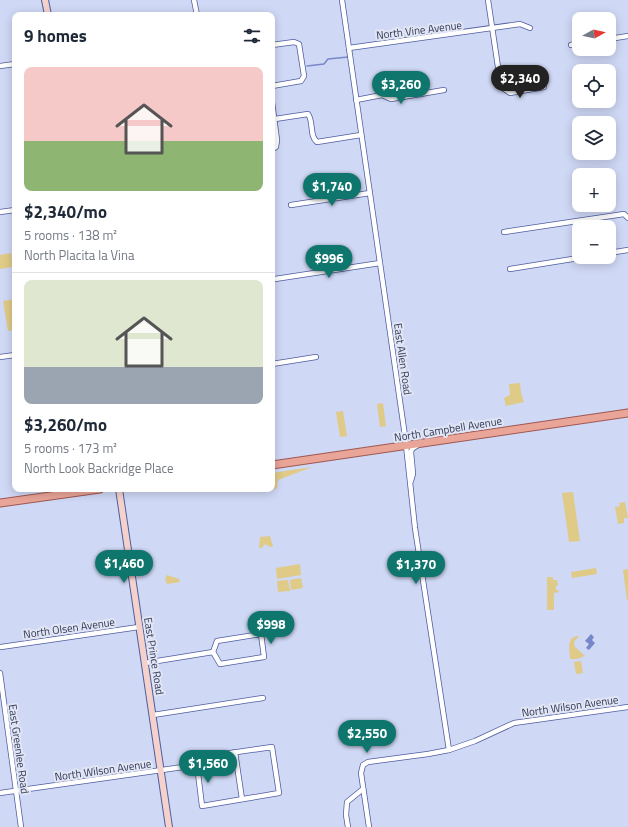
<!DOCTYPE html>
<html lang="en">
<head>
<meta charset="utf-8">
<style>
	body { margin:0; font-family:"Titillium Web",sans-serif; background:#f2f2f3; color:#1f2937; height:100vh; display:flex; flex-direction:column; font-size:15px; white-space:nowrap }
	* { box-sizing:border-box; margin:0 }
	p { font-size:13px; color:#747a83 }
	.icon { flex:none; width:22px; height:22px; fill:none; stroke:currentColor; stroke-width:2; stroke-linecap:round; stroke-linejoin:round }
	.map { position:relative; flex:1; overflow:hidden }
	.side { position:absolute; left:12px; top:12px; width:263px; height:480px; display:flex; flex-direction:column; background:#fff; border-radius:8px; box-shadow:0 2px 10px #0003 }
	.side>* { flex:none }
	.needle { width:26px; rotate:82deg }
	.buttons { position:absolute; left:572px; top:12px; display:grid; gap:8px }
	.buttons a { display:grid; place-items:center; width:44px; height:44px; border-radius:8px; background:#fff; box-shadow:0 2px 10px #0003; font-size:20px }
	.price { position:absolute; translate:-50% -34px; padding:0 9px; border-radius:14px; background:#0f766e; color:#fff; font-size:13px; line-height:26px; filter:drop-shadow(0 1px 2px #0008) }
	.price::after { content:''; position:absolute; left:50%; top:24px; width:12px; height:9px; margin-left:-6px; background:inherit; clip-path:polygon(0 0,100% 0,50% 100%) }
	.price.active { background:#222; color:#fff }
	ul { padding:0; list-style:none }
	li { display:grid; align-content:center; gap:8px; height:212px; padding:0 12px }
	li+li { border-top:1px solid #e0e1e3 }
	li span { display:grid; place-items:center; height:124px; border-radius:8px; color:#555 }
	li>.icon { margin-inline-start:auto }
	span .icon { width:72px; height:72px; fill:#fffc; stroke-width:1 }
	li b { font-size:17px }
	h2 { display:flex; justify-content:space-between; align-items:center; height:48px; padding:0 12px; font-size:17px }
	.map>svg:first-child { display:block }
	.green { fill:#dfca87 }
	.water { fill:#7788ca }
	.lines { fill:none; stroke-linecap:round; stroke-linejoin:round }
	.stream { stroke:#7788ca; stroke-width:1.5 }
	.minor-casing { stroke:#4f5d9e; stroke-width:6 }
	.secondary-casing { stroke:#4f5d9e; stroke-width:8 }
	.primary-casing { stroke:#9f5853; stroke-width:9 }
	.minor { stroke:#fff; stroke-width:4.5 }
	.secondary { stroke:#f4d2cb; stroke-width:6 }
	.primary { stroke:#e9a597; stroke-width:7 }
	.labels { text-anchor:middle; stroke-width:4; stroke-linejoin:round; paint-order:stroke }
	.street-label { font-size:11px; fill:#2f3754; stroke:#e1e5f4 }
</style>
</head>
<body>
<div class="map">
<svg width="628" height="827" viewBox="0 0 628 827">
	<rect width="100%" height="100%" fill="#cfd8f5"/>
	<g class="green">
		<path d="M11,253l2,14 -13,2v-14z"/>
		<path d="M15,299v31l-7,1 -5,-30z"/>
		<path d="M520,383l1,10 3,9 -18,4 -2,-8 6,-3 -1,-11z"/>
		<path d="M383,403l3,23 -6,1 -3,-23z"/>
		<path d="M343,411l4,25 -7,1 -4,-25z"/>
		<path d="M312,467l-34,13 -1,8 -2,2 -3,-17z"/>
		<path d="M573,492l7,49 -11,1 -7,-49z"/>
		<path d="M625,502l3,16h-4v5l-6,1 -3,-17 5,-1 -1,-3z"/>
		<path d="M270,536l3,10 -3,1 -5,-3 -3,4h-3l1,-11z"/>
		<path d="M300,564l1,11 -24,4 -1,-11z"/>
		<path d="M596,568l1,6 -25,4 -1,-6z"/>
		<path d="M628,569v31h-1l-4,-30z"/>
		<path d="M167,575l12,4 1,3 -13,2 -2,-5z"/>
		<path d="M547,577h6v3h4l1,5 -2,1v4h2l1,2 -5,1v17h-7z"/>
		<path d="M301,578l2,10 -12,2 -1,-10z"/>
		<path d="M288,580l2,11 -12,1 -1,-11z"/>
		<path d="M576,636h3l-5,6 1,5 10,9 -8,3h-7l-1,-14 2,-6z"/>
		<path d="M581,661l2,12 -7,1 -2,-12z"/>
	</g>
	<path class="water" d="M591,634l3,3 -2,3 3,3 -6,7 -3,-2 3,-4 -4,-3z"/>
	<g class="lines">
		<path class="stream" d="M307,66l17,-2 4,-5 20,-2"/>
		<g class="minor-casing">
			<g id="minor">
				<path d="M194,0l3,15"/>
				<path d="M342,0l63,436 10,92 34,222 26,-9 39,-18 114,-16"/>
				<path d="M488,0l13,87 9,6 34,-6"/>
				<path d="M609,39l19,-3"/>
				<path d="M272,45l22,-3 5,2 5,32 -3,5 -29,5"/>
				<path d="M571,45l8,-2"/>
				<path d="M349,48l171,-24 10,4"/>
				<path d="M0,66l15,-2"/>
				<path d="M356,100l26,-5 9,4 53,-9"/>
				<path d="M272,102l5,38 -1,7 -4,2"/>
				<path d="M275,119l33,-5c6,8 1,22 9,28l44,-7"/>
				<path d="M291,205l79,-12"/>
				<path d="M0,212l15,-2"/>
				<path d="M504,232l120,-18 4,4"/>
				<path d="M609,253l19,-3"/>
				<path d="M510,269l75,-12"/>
				<path d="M275,279l105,-16"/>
				<path d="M0,357l15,-2"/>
				<path d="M272,364l44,-7"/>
				<path d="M411,481l2,-7 -2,-22 1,-3 6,-4"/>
				<path d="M261,634l3,23 -44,7 -7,-12 4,-11z"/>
				<path d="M1,647l138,-20"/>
				<path d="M145,663l68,-11"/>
				<path d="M0,673l21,154"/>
				<path d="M153,715l110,-17"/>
				<path d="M235,752l7,47"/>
				<path d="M0,793l197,-28 -1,-7 76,-11 7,46 -77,13 -5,-41"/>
				<path d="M348,827l-2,-12 1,-13 16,-13"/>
				<path d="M369,827l-8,-54 2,-8 5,-3 60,-8 21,-4"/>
			</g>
		</g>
		<g class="secondary-casing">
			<g id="secondary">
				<path d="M45,0l3,15"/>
				<path d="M119,489l50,338"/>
			</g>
		</g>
		<g class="primary-casing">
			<g id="primary">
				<path d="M272,465l356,-52"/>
				<path d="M0,503l100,-14"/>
			</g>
		</g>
		<use href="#minor" class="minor"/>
		<use href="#secondary" class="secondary"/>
		<use href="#primary" class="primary"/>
	</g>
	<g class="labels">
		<g class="street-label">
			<text transform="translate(419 30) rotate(-7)" y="4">North Vine Avenue</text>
			<text transform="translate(403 359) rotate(82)" y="4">East Allen Road</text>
			<text transform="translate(448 429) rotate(-9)" y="4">North Campbell Avenue</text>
			<text transform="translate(69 628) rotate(-8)" y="4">North Olsen Avenue</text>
			<text transform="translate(154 656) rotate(81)" y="4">East Prince Road</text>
			<text transform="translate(570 706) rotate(-8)" y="4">North Wilson Avenue</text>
			<text transform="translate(19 749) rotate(82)" y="4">East Greenlee Road</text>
			<text transform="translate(103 770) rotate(-8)" y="4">North Wilson Avenue</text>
		</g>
	</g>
</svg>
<div class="buttons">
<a><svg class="needle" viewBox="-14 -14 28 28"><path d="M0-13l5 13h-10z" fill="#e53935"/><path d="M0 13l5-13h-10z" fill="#747a83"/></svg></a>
<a><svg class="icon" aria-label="locate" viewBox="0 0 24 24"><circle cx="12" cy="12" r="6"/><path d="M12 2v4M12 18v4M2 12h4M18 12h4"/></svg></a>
<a><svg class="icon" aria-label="layers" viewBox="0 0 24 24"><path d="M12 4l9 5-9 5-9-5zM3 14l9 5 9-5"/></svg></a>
<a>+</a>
<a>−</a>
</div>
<b class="price active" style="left:520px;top:99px">$2,340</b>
<b class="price" style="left:401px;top:105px">$3,260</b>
<b class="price" style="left:332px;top:207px">$1,740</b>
<b class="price" style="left:329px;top:279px">$996</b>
<b class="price" style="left:124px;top:584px">$1,460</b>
<b class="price" style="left:416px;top:585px">$1,370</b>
<b class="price" style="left:271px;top:645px">$998</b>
<b class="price" style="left:367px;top:754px">$2,550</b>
<b class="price" style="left:208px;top:784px">$1,560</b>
<section class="side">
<h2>9 homes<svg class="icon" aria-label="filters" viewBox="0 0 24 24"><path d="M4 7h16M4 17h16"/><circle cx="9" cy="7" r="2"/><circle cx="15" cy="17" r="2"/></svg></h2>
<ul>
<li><span style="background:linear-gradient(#f6c9c9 60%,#8fb573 0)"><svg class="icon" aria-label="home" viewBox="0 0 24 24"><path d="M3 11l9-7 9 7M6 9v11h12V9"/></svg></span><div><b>$2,340/mo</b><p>5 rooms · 138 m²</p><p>North Placita la Vina</p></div></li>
<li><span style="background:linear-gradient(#dfe7d0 70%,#9aa5b1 0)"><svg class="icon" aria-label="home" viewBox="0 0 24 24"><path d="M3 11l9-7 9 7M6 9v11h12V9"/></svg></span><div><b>$3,260/mo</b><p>5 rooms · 173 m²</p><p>North Look Backridge Place</p></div></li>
</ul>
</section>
</div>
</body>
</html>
